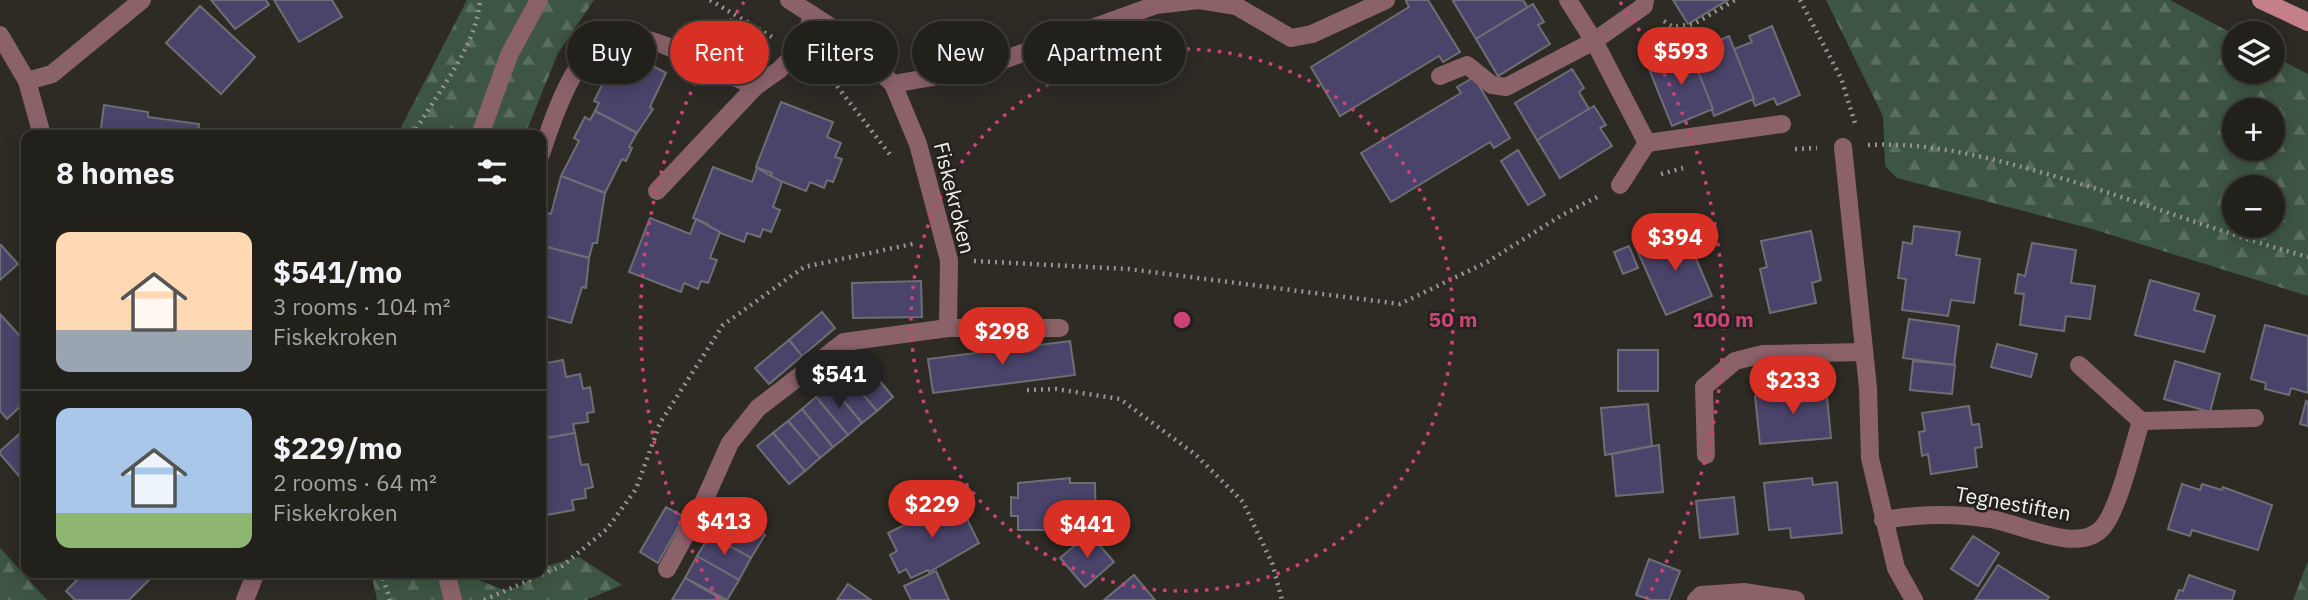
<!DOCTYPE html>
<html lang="en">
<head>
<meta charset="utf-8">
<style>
	body { margin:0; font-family:"IBM Plex Sans",sans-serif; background:#2a2824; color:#f1f3f6; height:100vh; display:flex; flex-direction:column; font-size:26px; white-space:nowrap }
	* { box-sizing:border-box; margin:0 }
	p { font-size:23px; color:#a2a3a3 }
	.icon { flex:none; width:38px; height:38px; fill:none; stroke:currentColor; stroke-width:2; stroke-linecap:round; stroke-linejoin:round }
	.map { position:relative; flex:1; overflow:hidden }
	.panel { position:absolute; left:21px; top:130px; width:525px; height:448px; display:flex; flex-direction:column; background:#22201b; border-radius:14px; box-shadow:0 4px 18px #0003,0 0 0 2px #3f3e3a }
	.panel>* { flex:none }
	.banner { position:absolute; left:567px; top:21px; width:665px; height:63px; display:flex; gap:14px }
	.fabs { position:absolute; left:2222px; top:21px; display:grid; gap:14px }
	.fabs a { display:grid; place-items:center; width:63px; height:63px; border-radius:50%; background:#22201b; box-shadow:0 4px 18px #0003,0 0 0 2px #3f3e3a; font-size:35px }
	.price { position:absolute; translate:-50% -60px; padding:0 16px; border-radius:24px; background:#d93025; color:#fff; font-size:23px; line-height:46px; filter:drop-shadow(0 2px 4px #0008) }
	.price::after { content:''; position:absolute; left:50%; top:42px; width:21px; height:16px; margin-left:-10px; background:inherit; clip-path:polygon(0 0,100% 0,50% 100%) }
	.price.selected { background:#222; color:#fff }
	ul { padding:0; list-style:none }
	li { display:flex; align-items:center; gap:21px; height:175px; padding:0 35px }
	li+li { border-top:2px solid #3f3e3a }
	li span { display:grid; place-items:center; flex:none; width:196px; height:140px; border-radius:14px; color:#555 }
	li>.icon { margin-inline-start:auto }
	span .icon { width:84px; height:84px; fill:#fffc; stroke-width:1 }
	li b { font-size:30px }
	h2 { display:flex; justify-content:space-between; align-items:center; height:84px; padding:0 35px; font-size:30px }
	.pill { padding:0 24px; border-radius:32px; background:#22201b; box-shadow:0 4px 18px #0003,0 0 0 2px #3f3e3a; font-size:24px; line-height:63px }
	.pill.selected { background:#d93025; color:#fff }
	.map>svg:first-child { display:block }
	.forest { fill:url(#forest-firs); fill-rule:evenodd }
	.building { fill:#4a446a; stroke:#6e6e75; stroke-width:2 }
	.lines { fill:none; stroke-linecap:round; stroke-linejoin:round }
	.path { stroke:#97958f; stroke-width:4.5; stroke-dasharray:2 5; stroke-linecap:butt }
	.lane { stroke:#8c6269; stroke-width:18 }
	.street { stroke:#8c6269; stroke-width:18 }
	.secondary { stroke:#c3808b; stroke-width:18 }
	.ring { fill:none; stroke:#cc4378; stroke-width:3.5; stroke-dasharray:3.5 7 }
	.labels { text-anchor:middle; stroke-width:5; stroke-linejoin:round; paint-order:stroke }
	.street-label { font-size:21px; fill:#f3f1ed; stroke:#23211b }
	.centre { fill:#cc4378; stroke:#23211b; stroke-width:3.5 }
	.ring-label { font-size:21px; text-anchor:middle; font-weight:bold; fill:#cc4378; stroke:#23211b; stroke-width:5; stroke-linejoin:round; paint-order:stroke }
</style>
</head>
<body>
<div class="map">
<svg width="2308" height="600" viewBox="0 0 2308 600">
	<defs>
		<pattern id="forest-firs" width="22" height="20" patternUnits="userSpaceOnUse" patternTransform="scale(1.75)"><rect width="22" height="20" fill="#3d5543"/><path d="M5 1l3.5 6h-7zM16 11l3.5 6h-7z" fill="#5a6e5e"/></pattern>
	</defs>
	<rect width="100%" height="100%" fill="#2d2b24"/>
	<g class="forest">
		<path d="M467,0h127l-36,53 -33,82h-128z"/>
		<path d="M1826,0h344l65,35v37h38v-16l35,18v222l-216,-67 -195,-51 -12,-12 -2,-50zM2273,110v39h-38v-39zM2235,187h38v39h-38z"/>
		<path d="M0,548l47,52h-47z"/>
		<path d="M579,557l43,28 -36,15h-209l-6,-28h99l3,6 31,12 16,-4 27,-20z"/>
		<path d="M2308,561v39h-15z"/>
	</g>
	<g class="building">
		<path d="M211,0h55l3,5 -34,24z"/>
		<path d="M274,0h58l10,17 -43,25z"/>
		<path d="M1408,0h20l32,52 -17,10 -4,-6 -99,60 -29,-49 98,-60 -3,-6z"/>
		<path d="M1456,0h67l5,8 -52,31 -23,-38z"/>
		<path d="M1673,0h55l-40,24z"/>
		<path d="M1533,4l11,18 -6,3 12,19 -52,32 -22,-37z"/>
		<path d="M200,6l55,51 -34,37 -55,-51z"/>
		<path d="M1772,26l28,69 -23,10 -3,-7 -19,8 -21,-57 18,-7 -3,-6z"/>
		<path d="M1729,36l25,63 -40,17 -21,-58 17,-7 -2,-6z"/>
		<path d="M1688,46l25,63 -41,17 -23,-57 19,-8 -2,-6z"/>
		<path d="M626,51l40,22 -16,34 3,2 -16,24 -42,-22 4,-8 -5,-2 10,-20 5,2z"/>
		<path d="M1572,69l12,19 -5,4 10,17 -52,31 -22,-37z"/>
		<path d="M1474,77l36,61 -16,10 -4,-6 -99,60 -30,-49 100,-60 -4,-6z"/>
		<path d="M781,102l52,20 -6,15 14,6 -6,14 7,2 -9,23 -6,-2 -3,8 -14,-6 -4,9 -36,-14 2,-4 -16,-6z"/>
		<path d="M104,105l44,7v5l51,7 -1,11h-98z"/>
		<path d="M1594,106l12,19 -6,3 12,18 -52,32 -23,-38z"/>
		<path d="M595,111l42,22 -8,14 3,1 -6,13 -4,-2 -17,34 -44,-17 18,-35 -5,-3 11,-21 5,3z"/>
		<path d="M1518,150l27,45 -17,10 -27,-44z"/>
		<path d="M713,167l39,15 5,-14 25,14 -9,25 7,3 -9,22 -8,-3 -3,8 -13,-4 -3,9 -37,-14 1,-4 -15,-6z"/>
		<path d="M561,176l44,17 -8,50h-4l-4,15 -46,-12 2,-9 -4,-2 6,-22 4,1z"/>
		<path d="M650,218l40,16 6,-15 24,13 -10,26 7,2 -9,23 -7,-2 -3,8 -14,-6 -3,9 -52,-20z"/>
		<path d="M1914,226l46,6 -4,23 24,4 -6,44 -23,-3 -3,16 -46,-6 4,-31 -8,-1 5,-36 9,2z"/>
		<path d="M1684,231l28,65 -46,19 -29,-65z"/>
		<path d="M1811,231l10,49 -9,3 4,20 -46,10 -10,-44 7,-2 -6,-26z"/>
		<path d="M2032,243l44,7 -5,33 24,3 -5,33 -24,-3 -2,15 -44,-6 4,-31 -9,-1 3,-19 7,2z"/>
		<path d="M1,245l17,19 -18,16v-34z"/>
		<path d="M543,246l46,12 -3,30 -4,-1 -11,36 -30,-8z"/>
		<path d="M1629,246l9,22 -15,6 -9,-22z"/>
		<path d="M2150,280l49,14 -5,16 21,6 -11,36 -69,-17z"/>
		<path d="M921,281l1,36 -69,1 -1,-35z"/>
		<path d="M822,312l13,16 -33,28 -13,-16z"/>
		<path d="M0,314l19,21 2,-2 5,5v63l-19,18 -7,-8z"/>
		<path d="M1909,319l50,7 -5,39 -51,-7z"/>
		<path d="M2265,325l43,11v57l-17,-5 -2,7 -24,-6 1,-6 -15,-4z"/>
		<path d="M789,340l13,16 -33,28 -14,-16z"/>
		<path d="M1070,341l5,34 -142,18 -5,-34z"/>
		<path d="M1997,344l40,10 -6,23 -40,-10z"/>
		<rect x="1618" y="350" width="40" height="41"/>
		<path d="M862,359l31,38 -16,14 -32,-38z"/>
		<path d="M563,360l3,17 14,-3 3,15 7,-2 4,25 -7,1 1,9 -15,2 2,9 -34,6v-75z"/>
		<path d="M1913,361l42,4 -3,29 -42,-4z"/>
		<path d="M2175,361l45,13 -10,38 -46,-13z"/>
		<path d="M845,373l32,38 -15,12 -32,-38z"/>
		<path d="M830,385l32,38 -14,12 -32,-38z"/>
		<path d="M1826,387l5,51 -71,6 -5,-48z"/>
		<path d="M816,397l32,38 -15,12 -31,-38z"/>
		<path d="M2306,401l2,1v24l-8,-2z"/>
		<path d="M1648,404l4,42 -47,9 -4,-47z"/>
		<path d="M1969,406l3,19 7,-1 3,23 -7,1 2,19 -46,7 -3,-20 -6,2 -3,-24 6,-1 -3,-18z"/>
		<path d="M802,409l31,38 -13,11 -32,-37z"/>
		<path d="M788,421l32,37 -15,13 -32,-38z"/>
		<path d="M26,428v56l-26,-30v-3z"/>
		<path d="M575,433l6,32 7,-1 5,23 -8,2 1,9 -14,2 2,10 -33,6v-77z"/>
		<path d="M773,433l32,38 -16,13 -32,-38z"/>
		<path d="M1659,445l4,47 -47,4 -4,-42z"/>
		<path d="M1070,478v5h25l1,47h-78v-14h-7v-19l7,1v-15z"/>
		<path d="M1812,478l1,7 24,-3 5,51 -51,5 -1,-10 -21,2 -5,-47z"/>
		<path d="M2182,484l18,6 2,-6 20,6 1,-3 49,18 -14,45 -66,-20 -2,6 -22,-7z"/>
		<path d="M1734,497l4,37 -38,4 -4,-37z"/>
		<path d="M957,499l22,44 -50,29 -1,-2 -17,8 -5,-9 -7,4 -9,-18 7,-4 -9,-18z"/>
		<path d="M666,507l18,10 -26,46 -18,-11z"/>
		<path d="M723,511l42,24 -14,23 -41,-23z"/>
		<path d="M1089,533l25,29 -29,25 -25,-29z"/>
		<path d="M710,535l41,23 -12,22 -42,-24z"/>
		<path d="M1973,536l26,17 -21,33 -27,-17z"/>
		<path d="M697,556l42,24 -12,20 -42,-22z"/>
		<path d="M1649,559l31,12 -11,29h-18l-15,-5z"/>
		<path d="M1998,565l51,32 -2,3h-72z"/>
		<path d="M936,571l13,29h-38l-7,-14z"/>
		<path d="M85,572h68l2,2 -26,26h-54l-9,-9z"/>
		<path d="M1134,575l21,25h-51z"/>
		<path d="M2189,575l46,16 -3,9h-57l4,-10 4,1z"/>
		<path d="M685,578l38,22h-51z"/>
		<path d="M848,584l23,16h-34z"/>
	</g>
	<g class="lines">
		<g class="path">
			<path d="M710,0l62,37"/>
			<path d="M1800,0l41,78 14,45"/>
			<path d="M1664,21l9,6 21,-3 41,-24"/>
			<path d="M820,64l71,92"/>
			<path d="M413,135c23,-42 63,-86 67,-135"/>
			<path d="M1868,145c62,-3 119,12 179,29 88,25 173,59 261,83"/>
			<path d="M1795,149l22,-1"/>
			<path d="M1661,174l22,-6"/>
			<path d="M974,261l154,8 272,35 87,-42 75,-47 35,-18"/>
			<path d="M1027,390l29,-1 64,10 76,56 47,47 29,61 10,37"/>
			<path d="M381,572l9,28"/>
			<path d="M484,600l78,-34 45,-37 29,-40 24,-66 63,-98 81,-58 113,-24"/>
		</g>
		<g class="lane">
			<path d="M1568,0l26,41 53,102 -27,42"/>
			<path d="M1312,34l74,-34"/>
			<path d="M1440,76l27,-11 25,20 14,2 88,-46 50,-35 1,-6"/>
			<path d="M27,81l25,-7 90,-74"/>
			<path d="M1647,143l135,-19"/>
			<path d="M541,154c12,-35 33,-104 72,-118 27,-9 114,37 142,51"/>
			<path d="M657,191l98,-104 24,-17 19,-19 15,-36"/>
			<path d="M2079,365l62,56 114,-3"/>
			<path d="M1706,455l-2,-68 31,-26 28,-7 101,-2"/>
			<path d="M667,569l37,-68 26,-58 28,-35 86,-66 104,-14h112"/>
			<path d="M245,600l11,-28"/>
			<path d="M1696,600l5,-5 43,-3 52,8"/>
		</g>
		<g class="street">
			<path d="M789,0l50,32 54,52 25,60 31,116 -1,68"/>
			<path d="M0,35l27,46 15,54"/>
			<path d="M893,84l85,-15 178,-64 43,-5 37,6 55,32 21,-4"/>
			<path d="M480,135l29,-80 30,-55"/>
			<path d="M1843,147l25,241 2,70 26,110 18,32"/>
			<path d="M1883,520c36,-6 71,-7 107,-1 30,4 89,37 113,8 16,-19 30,-80 38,-106"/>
			<path d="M446,572l7,28"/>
		</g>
		<path class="secondary" d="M2261,0l47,22"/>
	</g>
	<g class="ring">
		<circle cx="1182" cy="320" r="271"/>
		<path d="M718 599A541 541 0 0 1 744 2M1620 2A541 541 0 0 1 1646 599"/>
	</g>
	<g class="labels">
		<g class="street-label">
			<text transform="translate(954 198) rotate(76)" y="7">Fiskekroken</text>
			<text transform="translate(2013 504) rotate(10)" y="7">Tegnestiften</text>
		</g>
	</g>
	<circle cx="1182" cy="320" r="10" class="centre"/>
	<g class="ring-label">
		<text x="1453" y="327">50 m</text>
		<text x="1723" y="327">100 m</text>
	</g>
</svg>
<div class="fabs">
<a><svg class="icon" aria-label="layers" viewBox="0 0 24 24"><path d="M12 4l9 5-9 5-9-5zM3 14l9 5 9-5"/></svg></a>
<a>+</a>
<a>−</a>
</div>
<b class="price" style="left:1681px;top:87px">$593</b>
<b class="price" style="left:1675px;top:273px">$394</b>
<b class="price" style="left:1002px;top:367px">$298</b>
<b class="price selected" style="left:839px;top:410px">$541</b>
<b class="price" style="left:1793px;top:416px">$233</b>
<b class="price" style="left:932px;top:540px">$229</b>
<b class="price" style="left:724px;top:557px">$413</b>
<b class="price" style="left:1087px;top:560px">$441</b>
<div class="banner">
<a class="pill">Buy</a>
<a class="pill selected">Rent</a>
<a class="pill">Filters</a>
<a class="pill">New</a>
<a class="pill">Apartment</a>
</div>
<section class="panel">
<h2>8 homes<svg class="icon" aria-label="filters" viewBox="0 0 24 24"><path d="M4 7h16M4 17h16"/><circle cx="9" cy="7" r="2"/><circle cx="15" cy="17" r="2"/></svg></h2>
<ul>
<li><span style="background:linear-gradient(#ffd9b3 70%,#9aa5b1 0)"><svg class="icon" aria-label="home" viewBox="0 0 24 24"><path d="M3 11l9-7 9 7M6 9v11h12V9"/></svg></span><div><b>$541/mo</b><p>3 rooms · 104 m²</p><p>Fiskekroken</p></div></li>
<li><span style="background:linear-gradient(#a9c7e8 75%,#8fb573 0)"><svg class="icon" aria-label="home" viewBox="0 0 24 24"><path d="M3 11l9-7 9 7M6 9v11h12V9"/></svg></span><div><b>$229/mo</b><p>2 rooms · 64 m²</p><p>Fiskekroken</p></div></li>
</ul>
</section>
</div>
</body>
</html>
